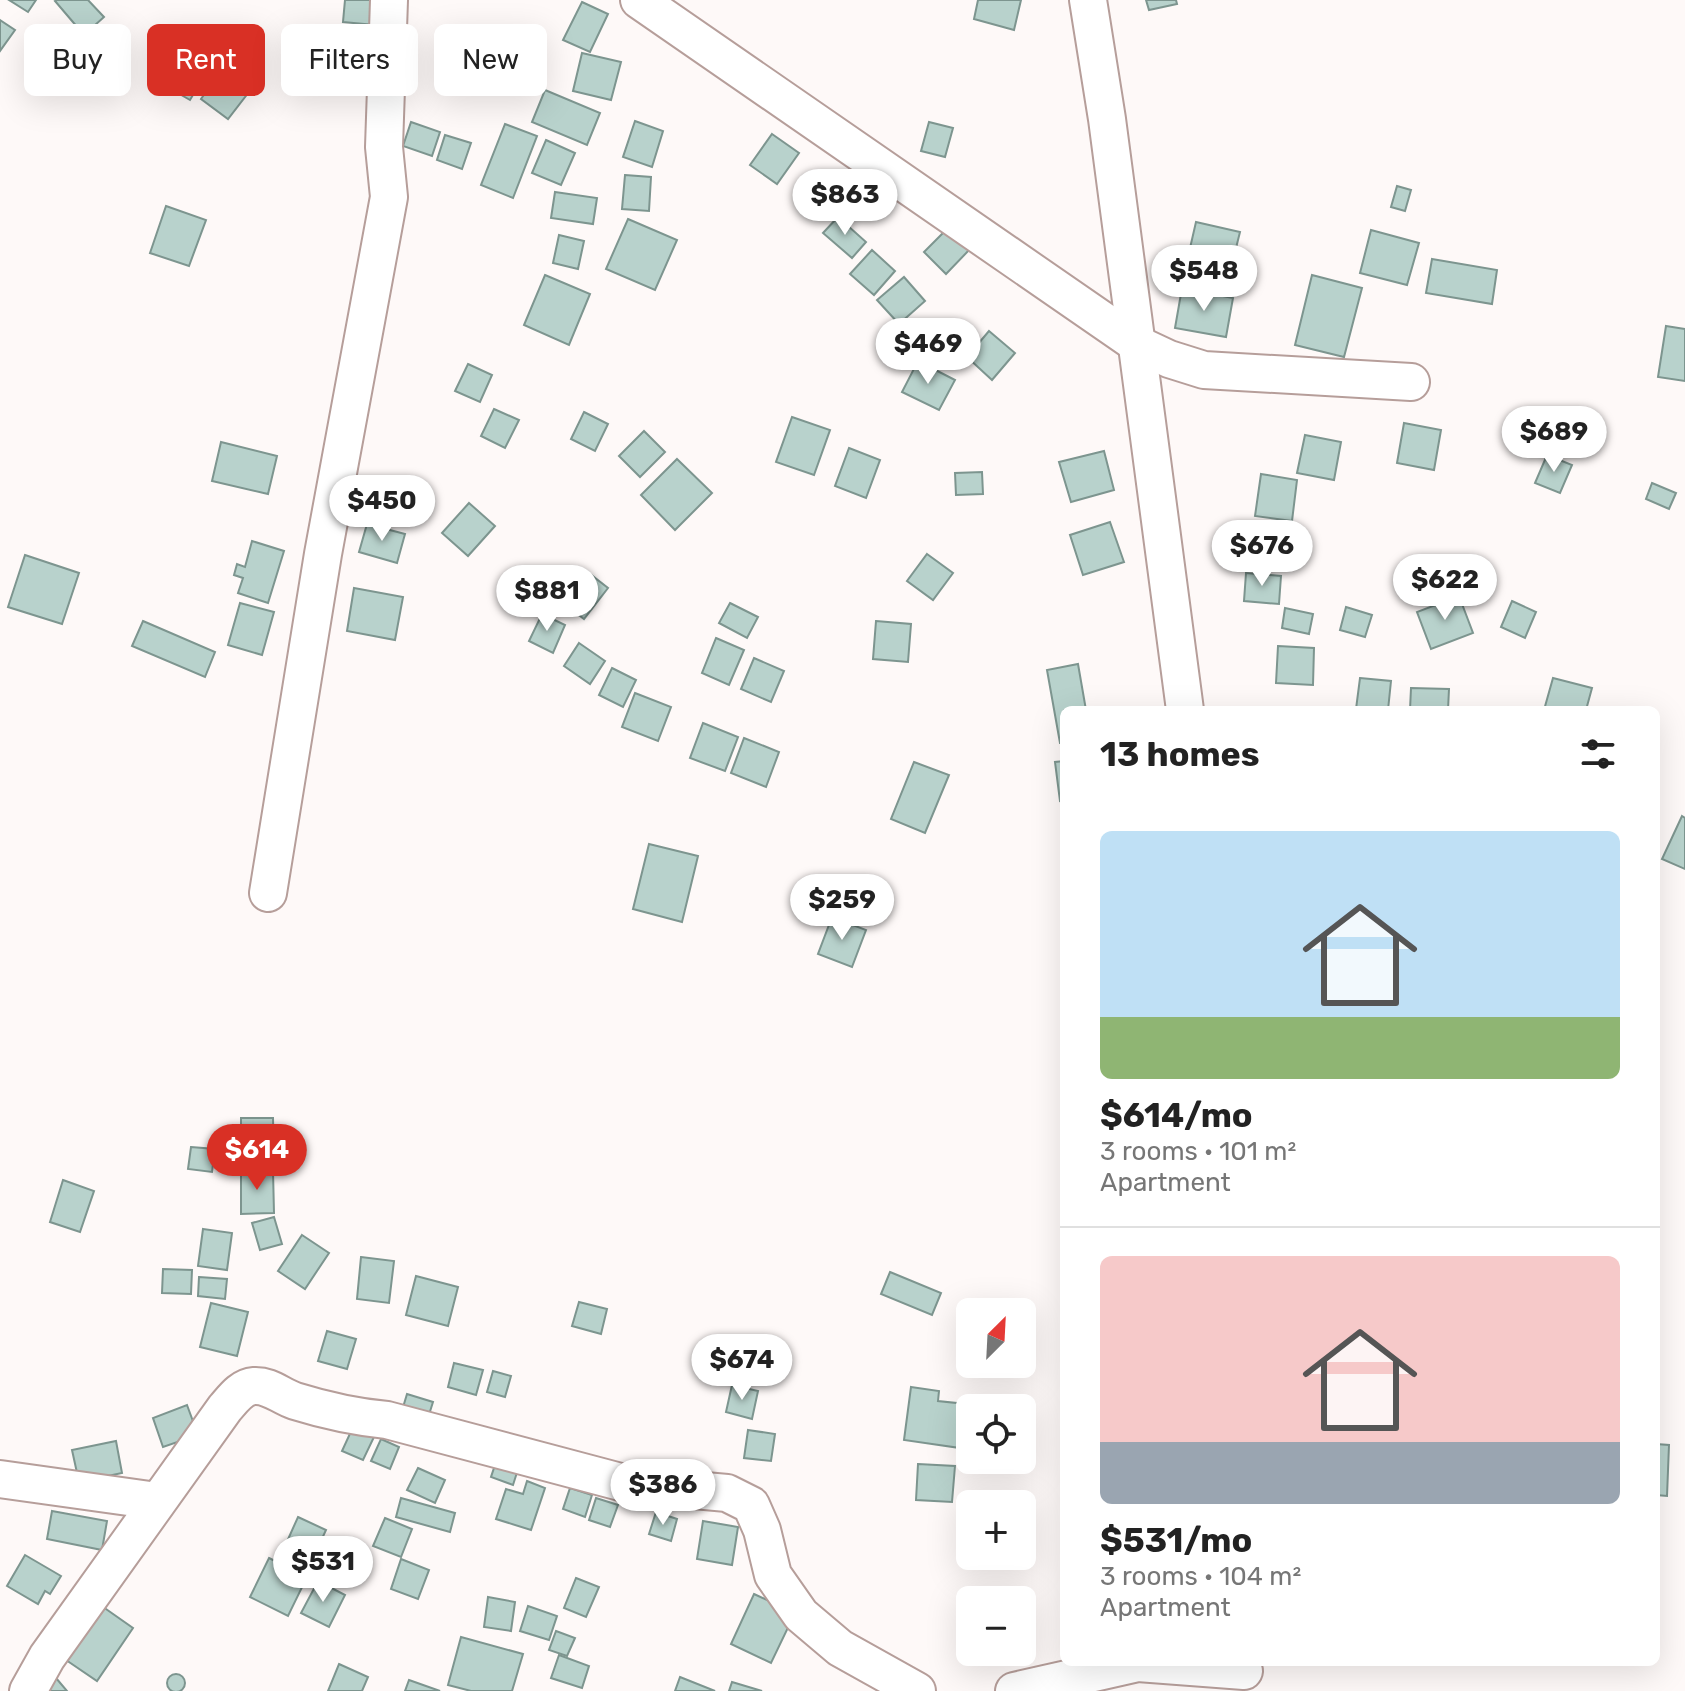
<!DOCTYPE html>
<html lang="en">
<head>
<meta charset="utf-8">
<style>
	body { margin:0; font-family:Rubik,sans-serif; background:#f6f6f6; color:#222; height:100vh; display:flex; flex-direction:column; font-size:30px; white-space:nowrap }
	* { box-sizing:border-box; margin:0 }
	p { font-size:26px; color:#767676 }
	.icon { flex:none; width:44px; height:44px; fill:none; stroke:currentColor; stroke-width:2; stroke-linecap:round; stroke-linejoin:round }
	.map { position:relative; flex:1; overflow:hidden }
	.drawer { position:absolute; left:1060px; top:706px; width:600px; height:960px; display:flex; flex-direction:column; background:#fff; border-radius:12px; box-shadow:0 8px 32px #0002 }
	.drawer>* { flex:none }
	.guide { position:absolute; left:24px; top:24px; width:760px; height:72px; display:flex; gap:16px }
	.needle { width:52px; rotate:24deg }
	.buttons { position:absolute; left:956px; top:1298px; display:grid; gap:16px }
	.buttons a { display:grid; place-items:center; width:80px; height:80px; border-radius:12px; background:#fff; box-shadow:0 8px 32px #0002; font-size:40px }
	.price { position:absolute; translate:-50% -68px; padding:0 18px; border-radius:28px; background:#fff; color:#222; font-size:26px; line-height:52px; filter:drop-shadow(0 2px 4px #0008) }
	.price::after { content:''; position:absolute; left:50%; top:48px; width:24px; height:18px; margin-left:-12px; background:inherit; clip-path:polygon(0 0,100% 0,50% 100%) }
	.price.on { background:#d93025; color:#fff }
	ul { padding:0; list-style:none }
	li { display:grid; align-content:center; gap:16px; height:424px; padding:0 40px }
	li+li { border-top:2px solid #e0e0e0 }
	li span { display:grid; place-items:center; height:248px; border-radius:12px; color:#555 }
	li>.icon { margin-inline-start:auto }
	span .icon { width:144px; height:144px; fill:#fffc; stroke-width:1 }
	li b { font-size:34px }
	h2 { display:flex; justify-content:space-between; align-items:center; height:96px; padding:0 40px; font-size:34px }
	.pill { padding:0 28px; border-radius:12px; background:#fff; box-shadow:0 8px 32px #0002; font-size:28px; line-height:72px }
	.pill.on { background:#d93025; color:#fff }
	.map>svg:first-child { display:block }
	.building { fill:#b8d2cc; stroke:#7d958f; stroke-width:2 }
	.lines { fill:none; stroke-linecap:round; stroke-linejoin:round }
	.minor-casing { stroke:#b69e9a; stroke-width:40 }
	.minor { stroke:#fff; stroke-width:36 }
</style>
</head>
<body>
<div class="map">
<svg width="1685" height="1691" viewBox="0 0 1685 1691">
	<rect width="100%" height="100%" fill="#fef9f8"/>
	<g class="building">
		<path d="M9,0h27l-8,12z"/>
		<path d="M57,0h31l16,17 -20,18 -29,-34z"/>
		<path d="M345,0h32l-2,25 -32,-3z"/>
		<path d="M978,0h43l-7,30 -40,-11z"/>
		<path d="M1146,0h30l1,4 -28,6z"/>
		<path d="M582,2l26,12 -18,38 -27,-12z"/>
		<path d="M0,20l15,10 -15,21z"/>
		<path d="M582,53l39,9 -10,38 -38,-9z"/>
		<path d="M178,57l28,16 -16,27 -28,-16z"/>
		<path d="M223,68l29,20 -24,31 -27,-20z"/>
		<path d="M545,90l55,23 -13,32 -55,-23z"/>
		<path d="M635,121l28,10 -11,36 -29,-10z"/>
		<path d="M411,122l29,10 -8,24 -29,-10z"/>
		<path d="M929,122l24,6 -8,29 -24,-6z"/>
		<path d="M505,124l32,12 -24,62 -32,-13z"/>
		<path d="M772,134l27,19 -22,31 -27,-19z"/>
		<path d="M445,135l26,8 -9,26 -25,-9z"/>
		<path d="M546,140l29,13 -14,32 -29,-12z"/>
		<path d="M625,175l26,2 -2,34 -27,-2z"/>
		<path d="M1397,186l14,4 -6,21 -14,-4z"/>
		<path d="M555,192l42,6 -4,26 -42,-6z"/>
		<path d="M166,206l40,14 -17,46 -39,-13z"/>
		<path d="M838,217l28,25 -14,16 -29,-25z"/>
		<path d="M628,219l49,21 -22,50 -49,-21z"/>
		<path d="M1196,222l44,10 -12,48 -43,-10z"/>
		<path d="M949,227l22,21 -25,26 -22,-22z"/>
		<path d="M1371,230l48,13 -12,42 -47,-12z"/>
		<path d="M559,235l25,6 -6,28 -25,-6z"/>
		<path d="M872,250l23,21 -21,24 -24,-21z"/>
		<path d="M1432,259l65,11 -5,34 -66,-11z"/>
		<path d="M545,275l45,19 -21,51 -45,-20z"/>
		<path d="M1312,275l50,13 -18,69 -49,-12z"/>
		<path d="M904,277l21,24 -26,23 -22,-24z"/>
		<path d="M1182,288l51,10 -7,39 -51,-9z"/>
		<path d="M1666,326l19,3v52l-27,-4z"/>
		<path d="M989,331l26,22 -23,27 -25,-23z"/>
		<path d="M918,361l37,19 -16,30 -37,-18z"/>
		<path d="M468,364l24,11 -12,27 -25,-11z"/>
		<path d="M494,409l25,11 -14,28 -24,-12z"/>
		<path d="M584,412l24,12 -13,27 -24,-12z"/>
		<path d="M792,417l38,13 -16,45 -38,-13z"/>
		<path d="M1404,423l37,7 -7,40 -37,-7z"/>
		<path d="M644,431l21,21 -25,25 -21,-21z"/>
		<path d="M1305,435l36,7 -7,38 -37,-7z"/>
		<path d="M221,442l56,14 -9,38 -56,-13z"/>
		<path d="M849,448l31,12 -14,38 -31,-12z"/>
		<path d="M1104,451l10,39 -43,12 -12,-40z"/>
		<path d="M1547,455l25,10 -12,28 -25,-10z"/>
		<path d="M677,459l35,34 -37,37 -34,-35z"/>
		<path d="M982,472l1,22 -27,1 -1,-22z"/>
		<path d="M1261,474l36,6 -5,41 -37,-5z"/>
		<path d="M1652,483l24,10 -7,16 -23,-10z"/>
		<path d="M469,503l26,23 -27,30 -26,-23z"/>
		<path d="M1110,522l14,40 -41,13 -13,-40z"/>
		<path d="M367,524l38,10 -8,29 -38,-11z"/>
		<path d="M252,541l32,10 -16,52 -30,-10 5,-15 -9,-3 3,-11 8,3z"/>
		<path d="M927,554l26,19 -20,27 -26,-19z"/>
		<path d="M25,555l54,18 -17,51 -54,-17z"/>
		<path d="M585,570l23,18 -24,31 -23,-18z"/>
		<path d="M1246,573l35,3 -2,28 -35,-3z"/>
		<path d="M354,588l49,9 -8,43 -48,-9z"/>
		<path d="M1459,596l14,37 -42,16 -14,-37z"/>
		<path d="M1512,601l24,11 -11,26 -24,-11z"/>
		<path d="M240,603l34,9 -12,43 -34,-10z"/>
		<path d="M730,603l28,14 -11,21 -28,-15z"/>
		<path d="M1346,607l26,8 -7,22 -25,-7z"/>
		<path d="M1285,608l28,6 -4,20 -27,-6z"/>
		<path d="M542,614l23,11 -12,28 -24,-12z"/>
		<path d="M143,621l72,31 -10,25 -73,-31z"/>
		<path d="M876,621l35,3 -3,38 -35,-3z"/>
		<path d="M716,638l28,12 -15,35 -27,-12z"/>
		<path d="M579,643l26,18 -15,23 -26,-18z"/>
		<path d="M1278,646l36,2 -1,37 -37,-2z"/>
		<path d="M754,658l30,13 -13,31 -30,-13z"/>
		<path d="M1078,664l8,46h-22v33h-4l-13,-73z"/>
		<path d="M612,668l24,12 -13,27 -24,-12z"/>
		<path d="M1360,678l31,3 -3,29 -32,-1z"/>
		<path d="M1553,678l39,10 -6,22h-42z"/>
		<path d="M1411,688l38,1 -1,21h-38z"/>
		<path d="M635,693l36,14 -13,34 -36,-14z"/>
		<path d="M703,723l35,14 -13,34 -35,-13z"/>
		<path d="M744,738l35,14 -13,35 -35,-14z"/>
		<path d="M1064,761v39l-4,1 -5,-39z"/>
		<path d="M914,762l35,13 -24,58 -34,-14z"/>
		<path d="M1682,816l3,2v51l-23,-10z"/>
		<path d="M649,844l49,12 -16,66 -49,-13z"/>
		<path d="M832,917l34,13 -14,37 -34,-13z"/>
		<path d="M241,1118h32l1,43h-33z"/>
		<path d="M191,1147l24,2 -3,23 -24,-3z"/>
		<path d="M241,1171h32l1,42 -33,1z"/>
		<path d="M63,1180l31,11 -14,41 -30,-10z"/>
		<path d="M274,1217l8,27 -22,6 -8,-27z"/>
		<path d="M203,1229l29,4 -5,37 -29,-4z"/>
		<path d="M302,1235l27,18 -24,36 -27,-18z"/>
		<path d="M361,1257l33,4 -5,42 -32,-4z"/>
		<path d="M163,1269l29,1 -1,24 -29,-1z"/>
		<path d="M890,1272l51,21 -9,22 -51,-21z"/>
		<path d="M416,1276l42,11 -10,39 -42,-11z"/>
		<path d="M199,1277l28,2 -2,20 -27,-3z"/>
		<path d="M579,1302l28,7 -6,25 -29,-8z"/>
		<path d="M211,1303l37,9 -11,44 -37,-9z"/>
		<path d="M327,1331l29,8 -9,30 -29,-8z"/>
		<path d="M454,1363l29,7 -7,25 -28,-8z"/>
		<path d="M493,1371l18,5 -6,21 -18,-5z"/>
		<path d="M732,1385l26,6 -6,28 -26,-7z"/>
		<path d="M911,1387l28,4 -1,10 28,3 -6,44 -56,-8z"/>
		<path d="M407,1394l26,8 -6,19 -26,-7z"/>
		<path d="M187,1405l11,30 -35,12 -10,-29z"/>
		<path d="M353,1427l21,10 -11,23 -21,-9z"/>
		<path d="M748,1430l27,4 -4,27 -27,-3z"/>
		<path d="M381,1439l18,8 -9,22 -19,-8z"/>
		<path d="M116,1441l6,32 -43,9 -7,-32z"/>
		<path d="M1656,1444l13,1 -2,51 -11,-1z"/>
		<path d="M498,1456l22,7 -7,22 -22,-8z"/>
		<path d="M918,1464l37,2 -3,36 -36,-2z"/>
		<path d="M418,1468l27,12 -10,23 -28,-13z"/>
		<path d="M527,1481l18,7 -14,42 -35,-11 10,-30 17,5z"/>
		<path d="M570,1488l22,7 -7,22 -22,-8z"/>
		<path d="M401,1498l54,15 -5,19 -54,-15z"/>
		<path d="M596,1498l22,7 -8,22 -21,-7z"/>
		<path d="M52,1511l55,10 -5,29 -55,-11z"/>
		<path d="M656,1512l21,7 -6,22 -22,-7z"/>
		<path d="M298,1517l28,13 -17,37 -28,-12z"/>
		<path d="M385,1518l27,11 -11,28 -28,-11z"/>
		<path d="M703,1521l35,6 -6,38 -35,-6z"/>
		<path d="M25,1555l36,21 -11,18 -5,-3 -7,13 -31,-18z"/>
		<path d="M269,1558l38,19 -19,39 -38,-19z"/>
		<path d="M401,1559l28,11 -11,29 -27,-10z"/>
		<path d="M576,1578l23,9 -13,30 -22,-9z"/>
		<path d="M318,1581l27,14 -16,32 -28,-14z"/>
		<path d="M754,1594l41,19 -24,50 -40,-19z"/>
		<path d="M488,1597l27,5 -4,29 -27,-4z"/>
		<path d="M96,1602l37,26 -36,53 -31,-21z"/>
		<path d="M528,1606l29,10 -8,24 -29,-9z"/>
		<path d="M556,1631l19,7 -8,18 -18,-6z"/>
		<path d="M461,1637l62,17 -11,37h-41l-23,-6z"/>
		<path d="M559,1655l30,11 -7,22 -31,-10z"/>
		<path d="M339,1664l29,13 -6,14h-34z"/>
		<circle cx="176" cy="1683" r="9"/>
		<path d="M680,1677l35,14h-40z"/>
		<path d="M56,1678l11,13h-27z"/>
		<path d="M409,1680l31,11h-35z"/>
		<path d="M732,1682l30,9h-33z"/>
	</g>
	<g class="lines">
		<g class="minor-casing">
			<g id="minor">
				<path d="M639,0l498,344 32,15 35,11 207,12"/>
				<path d="M1088,0l19,119 78,591"/>
				<path d="M268,893l55,-339 66,-357 -5,-50 5,-147"/>
				<path d="M0,1479l157,22"/>
				<path d="M28,1691l19,-34 178,-249c8,-9 16,-21 29,-22 16,-1 26,10 41,15 29,9 60,16 92,19l241,64 99,9 24,12 11,25 11,45 28,40 39,33 77,43"/>
				<path d="M1014,1691l124,-28 106,8"/>
			</g>
		</g>
		<use href="#minor" class="minor"/>
	</g>
</svg>
<div class="buttons">
<a><svg class="needle" viewBox="-14 -14 28 28"><path d="M0-13l5 13h-10z" fill="#e53935"/><path d="M0 13l5-13h-10z" fill="#767676"/></svg></a>
<a><svg class="icon" aria-label="locate" viewBox="0 0 24 24"><circle cx="12" cy="12" r="6"/><path d="M12 2v4M12 18v4M2 12h4M18 12h4"/></svg></a>
<a>+</a>
<a>−</a>
</div>
<b class="price" style="left:845px;top:237px">$863</b>
<b class="price" style="left:1204px;top:313px">$548</b>
<b class="price" style="left:928px;top:386px">$469</b>
<b class="price" style="left:1554px;top:474px">$689</b>
<b class="price" style="left:382px;top:543px">$450</b>
<b class="price" style="left:1262px;top:588px">$676</b>
<b class="price" style="left:1445px;top:622px">$622</b>
<b class="price" style="left:547px;top:633px">$881</b>
<b class="price" style="left:842px;top:942px">$259</b>
<b class="price on" style="left:257px;top:1192px">$614</b>
<b class="price" style="left:742px;top:1402px">$674</b>
<b class="price" style="left:663px;top:1527px">$386</b>
<b class="price" style="left:323px;top:1604px">$531</b>
<div class="guide">
<a class="pill">Buy</a>
<a class="pill on">Rent</a>
<a class="pill">Filters</a>
<a class="pill">New</a>
</div>
<section class="drawer">
<h2>13 homes<svg class="icon" aria-label="filters" viewBox="0 0 24 24"><path d="M4 7h16M4 17h16"/><circle cx="9" cy="7" r="2"/><circle cx="15" cy="17" r="2"/></svg></h2>
<ul>
<li><span style="background:linear-gradient(#bfe0f5 75%,#8fb573 0)"><svg class="icon" aria-label="home" viewBox="0 0 24 24"><path d="M3 11l9-7 9 7M6 9v11h12V9"/></svg></span><div><b>$614/mo</b><p>3 rooms · 101 m²</p><p>Apartment</p></div></li>
<li><span style="background:linear-gradient(#f6c9c9 75%,#9aa5b1 0)"><svg class="icon" aria-label="home" viewBox="0 0 24 24"><path d="M3 11l9-7 9 7M6 9v11h12V9"/></svg></span><div><b>$531/mo</b><p>3 rooms · 104 m²</p><p>Apartment</p></div></li>
</ul>
</section>
</div>
</body>
</html>
